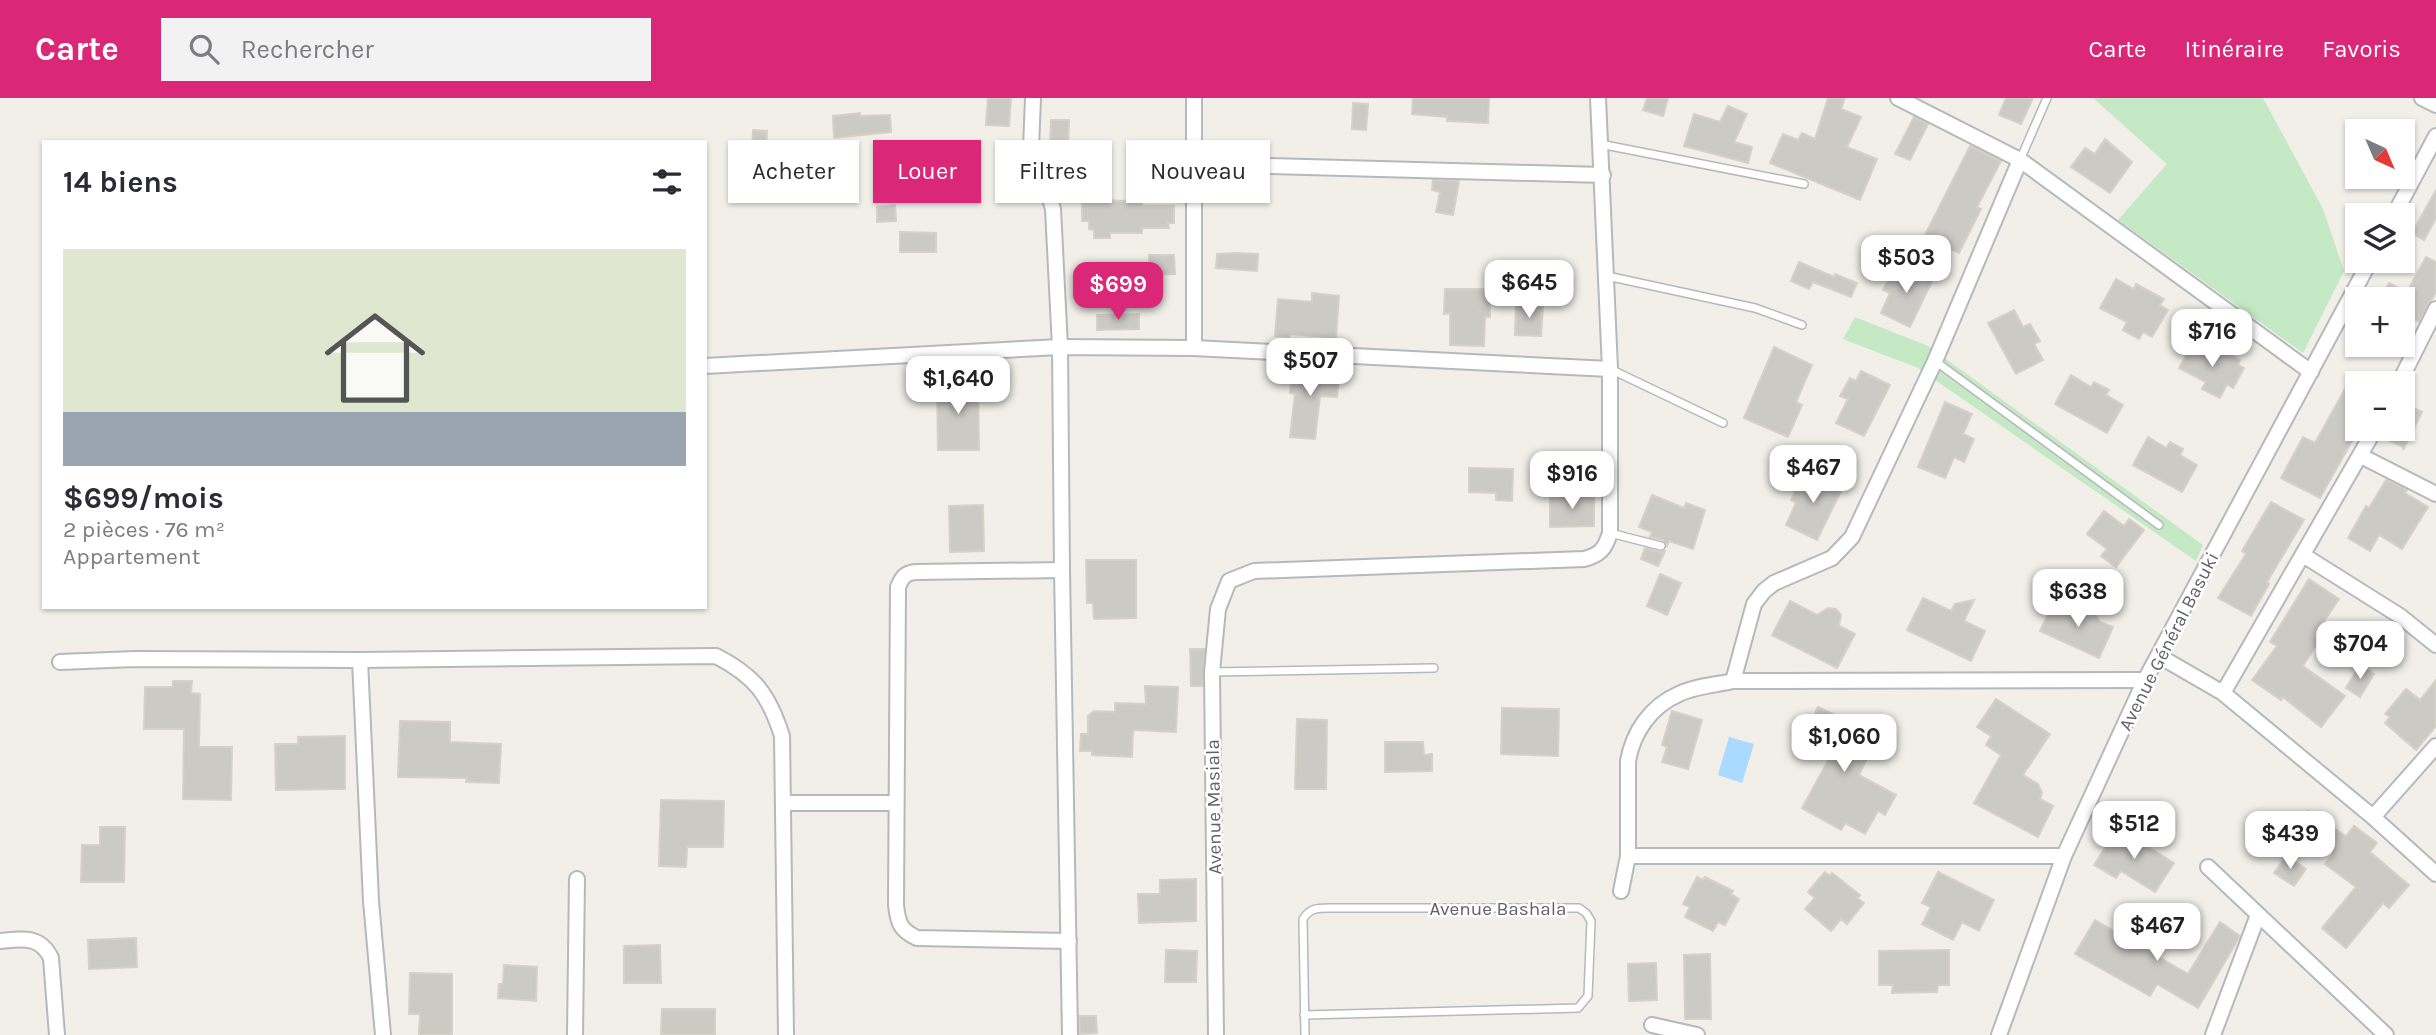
<!DOCTYPE html>
<html lang="fr">
<head>
<meta charset="utf-8">
<style>
	body { margin:0; font-family:Karla,sans-serif; background:#f2f2f3; color:#2b2b33; height:100vh; display:flex; flex-direction:column; font-size:26px; white-space:nowrap }
	* { box-sizing:border-box; margin:0 }
	p { font-size:23px; color:#7c7c81 }
	.icon { flex:none; width:38px; height:38px; fill:none; stroke:currentColor; stroke-width:2; stroke-linecap:round; stroke-linejoin:round }
	.map { position:relative; flex:1; overflow:hidden }
	.drawer { position:absolute; left:42px; top:42px; width:665px; height:469px; display:flex; flex-direction:column; background:#fff; border-radius:0px; box-shadow:0 2px 5px #0004 }
	.drawer>* { flex:none }
	.top-card { position:absolute; left:728px; top:42px; width:665px; height:63px; display:flex; gap:14px }
	.needle { width:46px; rotate:136deg }
	.tools { position:absolute; left:2345px; top:21px; display:grid; gap:14px }
	.tools a { display:grid; place-items:center; width:70px; height:70px; border-radius:0px; background:#fff; box-shadow:0 2px 5px #0004; font-size:35px }
	.price { position:absolute; translate:-50% -60px; padding:0 16px; border-radius:14px; background:#fff; color:#222; font-size:23px; line-height:46px; filter:drop-shadow(0 2px 4px #0008) }
	.price::after { content:''; position:absolute; left:50%; top:42px; width:21px; height:16px; margin-left:-10px; background:inherit; clip-path:polygon(0 0,100% 0,50% 100%) }
	.price.current { background:#db2777; color:#fff }
	ul { padding:0; list-style:none }
	li { display:grid; align-content:center; gap:14px; height:371px; padding:0 21px }
	li+li { border-top:2px solid #e1e1e2 }
	li span { display:grid; place-items:center; height:217px; border-radius:0px; color:#555 }
	li>.icon { margin-inline-start:auto }
	span .icon { width:126px; height:126px; fill:#fffc; stroke-width:1 }
	li b { font-size:30px }
	h2 { display:flex; justify-content:space-between; align-items:center; height:84px; padding:0 21px; font-size:30px }
	.tag { padding:0 24px; border-radius:0px; background:#fff; box-shadow:0 2px 5px #0004; font-size:24px; line-height:63px }
	.tag.current { background:#db2777; color:#fff }
	header { display:flex; align-items:center; gap:42px; box-sizing:border-box; height:98px; padding:0 35px; background:#db2777; color:#fff }
	header strong { font-size:33px }
	nav { display:flex; gap:38px; margin-inline-start:auto; font-size:24px }
	.search { width:490px; height:63px; background:#f2f2f3; display:flex; align-items:center; gap:18px; box-sizing:border-box; padding:0 24px; border-radius:0px; color:#7c7c81; font-size:26px }
	.map>svg:first-child { display:block }
	.green { fill:#c5e8c5 }
	.water { fill:#aadaff }
	.building { fill:#cccac5; stroke:#d6d1c6; stroke-width:2 }
	.lines { fill:none; stroke-linecap:round; stroke-linejoin:round }
	.service-casing { stroke:#b5b8bc; stroke-width:10 }
	.minor-casing { stroke:#b5b8bc; stroke-width:18 }
	.service { stroke:#fff; stroke-width:7 }
	.minor { stroke:#fff; stroke-width:14 }
	.labels { text-anchor:middle; stroke-width:5; stroke-linejoin:round; paint-order:stroke }
	.street-label { font-size:19px; fill:#5f6368; stroke:#fff }
</style>
</head>
<body>
<header>
<strong>Carte</strong>
<div class="search"><svg class="icon" aria-label="search" viewBox="0 0 24 24"><circle cx="10" cy="10" r="6"/><path d="M15 15l6 6"/></svg>Rechercher</div>
<nav><a>Carte</a><a>Itinéraire</a><a>Favoris</a></nav>
</header>
<div class="map">
<svg width="2436" height="937" viewBox="0 0 2436 937">
	<rect width="100%" height="100%" fill="#f1efe8"/>
	<g class="green">
		<path d="M2093,0h170l60,111 21,62 -41,82 -185,-133 49,-56z"/>
		<path d="M1855,219l73,29 275,199 -7,16 -278,-193 -75,-29z"/>
	</g>
	<path class="water" d="M1729,639l25,7 -12,39 -24,-8z"/>
	<g class="building">
		<path d="M988,0h23l-2,28 -23,-1z"/>
		<path d="M1413,0h76l-1,25 -41,-2v-4l-35,-3z"/>
		<path d="M1647,0h21l-5,18 -20,-6z"/>
		<path d="M1828,0h17l-4,11 20,8 -14,30 30,12 -17,41 -90,-37 13,-29 15,6 4,-7 13,6z"/>
		<path d="M2006,0h27l-12,26 -22,-9z"/>
		<path d="M1353,5l15,1 -2,26 -14,-1z"/>
		<path d="M1728,8l19,8 -13,28 18,5 -4,16 -64,-17 10,-32 26,8z"/>
		<path d="M860,15v3l30,-1 1,17 -57,6 -1,-22z"/>
		<path d="M1914,19l14,7 -18,36 -15,-6z"/>
		<path d="M1051,22h18l-1,28 -18,-1z"/>
		<path d="M753,32l14,1 -1,24 -14,-1z"/>
		<path d="M2105,41l27,23 -22,31 -39,-26 14,-19 10,6z"/>
		<path d="M1970,48l31,15 -24,46 4,2 -22,44 -35,-16z"/>
		<path d="M893,61l5,38 -15,2 -1,-20h-4l-2,-18z"/>
		<path d="M1433,82l26,1 -6,34 -17,-3 4,-20 -8,-2z"/>
		<path d="M2436,92v28l-12,22 -12,-7z"/>
		<path d="M1082,99h24v3l36,2v4h32v17h-6l1,5h-27v5h-32v5h-16v-8l-5,-1v-8h-7z"/>
		<path d="M895,107l1,16 -19,1v-15z"/>
		<path d="M900,134l36,1v19h-36z"/>
		<path d="M1236,155l22,1 -1,17 -41,-3 1,-14z"/>
		<path d="M1149,157h25l1,19 -25,1z"/>
		<path d="M2426,159l10,5v30l-17,30 -16,-9v-14h-23l9,-16 18,9z"/>
		<path d="M1799,164l35,15 1,-3 22,9 -6,14 -38,-15 -4,7 -18,-8z"/>
		<path d="M1905,168l28,13 -23,48 -29,-14 9,-20 -7,-3 8,-15 8,3z"/>
		<path d="M2116,181l18,10 2,-5 28,15 -4,6 8,5 -16,27 -9,-5 -4,7 -16,-9 4,-8 -27,-14z"/>
		<path d="M1445,191h45v28h-5l-1,29 -34,-1v-32l-6,1z"/>
		<path d="M1312,195l27,3 -3,42 -46,-4 -1,3 -14,-1 3,-37 34,3z"/>
		<path d="M1516,207l27,1 -2,30 -26,-1z"/>
		<path d="M2014,212l9,17 7,-3 10,17 -6,3 9,16 -27,14 -28,-51z"/>
		<path d="M1139,216v15l-42,1v-15z"/>
		<path d="M2193,245l21,11 3,-6 23,12 -2,5 6,3 -11,20 -6,-4 -7,14 -18,-9 4,-7 -27,-14z"/>
		<path d="M1774,249l38,18 -16,37 6,3 -14,32 -44,-19z"/>
		<path d="M1292,270l48,3 -3,26 -17,-1 -5,43 -25,-2 5,-43 -5,-1z"/>
		<path d="M1861,273l29,14 -26,51 -28,-13 12,-24 -8,-3 10,-18 6,3z"/>
		<path d="M2071,277l20,12 3,-5 15,8 -3,5 17,10 -16,28 -52,-29z"/>
		<path d="M978,283l1,69h-41l-1,-68z"/>
		<path d="M2345,291l12,7v36l-37,66 -39,-20 22,-41 12,6z"/>
		<path d="M1945,304l27,12 -9,20 11,5 -10,23 -10,-5 -9,21 -27,-11z"/>
		<path d="M2408,307l14,7 -19,38v-3l-13,-6 6,-12h7v-13z"/>
		<path d="M2148,339l18,11 4,-6 13,7 -3,6 17,10 -15,27 -49,-27z"/>
		<path d="M1469,370l44,1 -1,32 -16,-1v-7l-27,-1z"/>
		<path d="M1811,374l32,15 -26,53 -31,-15 10,-22 -5,-3 8,-18 6,3z"/>
		<path d="M2386,382l21,10 -2,3 23,14 -26,42 -23,-14 -9,16 -22,-13 18,-32 3,2z"/>
		<path d="M1594,397v31l-44,1v-30z"/>
		<path d="M1652,397l32,13 2,-5 19,7 -12,39 -24,-8 -2,5 -4,-6 -13,-3 2,-5 -13,-5z"/>
		<path d="M2271,404l33,18 -37,62 2,2 -18,32 -33,-18 28,-44 -4,-3z"/>
		<path d="M983,407l1,46 -34,1 -1,-46z"/>
		<path d="M2104,413l20,15 5,-7 15,11 -28,37 -15,-11 6,-7 -20,-15z"/>
		<path d="M1645,450l15,4 5,-1 -7,15 -17,-7z"/>
		<path d="M1086,462h50v58l-42,1 -1,-16h-6z"/>
		<path d="M1660,476l21,9 -14,32 -20,-9z"/>
		<path d="M2309,481l30,20 -24,36 5,4 -17,27 42,30 -24,31 -38,-30 -2,3 -29,-20 25,-34 -7,-4z"/>
		<path d="M1923,500l28,13 4,-7 19,-4 -10,21 21,10 -14,30 -64,-31z"/>
		<path d="M1790,503l27,14 11,-7 8,1 5,6 -2,11 16,8 -18,34 -65,-33z"/>
		<path d="M2053,505l22,10 9,-5h8l8,14 13,5 -14,31 -59,-27z"/>
		<path d="M1190,551h15l-2,37h-12z"/>
		<path d="M2360,567l14,9 -14,23 -14,-9z"/>
		<path d="M2436,582v46l-20,24 -31,-27 5,-6 -5,-3 21,-25 14,11z"/>
		<path d="M173,583h19l-1,12 9,1 -1,53h33l-1,53 -48,-1 1,-70h-40l1,-42h28z"/>
		<path d="M1145,588l33,1 -2,45 -43,-2 -1,27 -40,-2v-4h-12l1,-17h7v-18l6,-5 21,1v-9l31,1z"/>
		<path d="M1996,601l54,35 -27,41 15,9 4,9 -2,6 13,7 -15,31 -64,-34 27,-48 -15,-10 5,-9 -14,-9z"/>
		<path d="M1818,609l60,28 -19,40 37,20 -11,20 -7,-4 -13,23 -20,-11 -4,7 -39,-22 27,-49 -23,-11 4,-7 -7,-3z"/>
		<path d="M1502,610l57,1 -1,47 -57,-2z"/>
		<path d="M1672,613l30,9 -14,49 -26,-7 5,-15 -5,-2z"/>
		<path d="M1297,621l30,1 -1,69h-31z"/>
		<path d="M400,623l50,1v20l51,2 -2,39 -33,-1 1,-4 -69,-1z"/>
		<path d="M345,638v53l-69,1 -1,-46h23v-7z"/>
		<path d="M1385,644h38l1,13 8,-1v17l-47,1z"/>
		<path d="M661,702l63,1 -1,46h-36l-1,20 -27,-1z"/>
		<path d="M2308,713l38,25 8,-10 23,17 -7,9 39,33 -20,23 -6,-5 -37,45 -24,-20 34,-41 -31,-23 8,-11 -36,-26z"/>
		<path d="M100,729h25l-1,55h-43l1,-37h18z"/>
		<path d="M2118,730l56,35 -19,29 -34,-21 -5,7 -22,-13z"/>
		<path d="M2286,758l20,13 -12,17 -20,-13z"/>
		<path d="M1825,774l5,4 2,-3 28,22 -3,3 7,5 -17,21 -6,-5 -10,12 -26,-22 10,-11 -7,-6z"/>
		<path d="M1938,774l56,28 -15,31 -17,-9 -9,18 -31,-16 9,-17 -9,-4z"/>
		<path d="M1697,779l6,3 2,-3 28,14 -2,3 8,5 -14,26 -7,-3 -5,9 -28,-14 5,-10 -7,-3z"/>
		<path d="M1196,781v42l-57,2 -1,-29h22v-14z"/>
		<path d="M2095,822l93,54 32,-52 20,14 -42,72 -41,-24 -7,12 -75,-42z"/>
		<path d="M136,840l1,29 -48,2 -1,-29z"/>
		<path d="M660,847l1,38h-37v-37z"/>
		<path d="M1166,852l31,1 -1,31h-31z"/>
		<path d="M1949,852v35h-11l-1,7 -45,1 1,-8h-14v-34z"/>
		<path d="M1710,856l1,65h-26l-1,-64z"/>
		<path d="M1656,865l1,37 -28,1 -1,-37z"/>
		<path d="M504,867l33,2 -1,34 -38,-3 1,-14h4z"/>
		<path d="M410,875l42,1v61h-33l1,-21h-11z"/>
		<path d="M662,911h53v26h-54z"/>
		<path d="M1079,918h17l1,17 -17,1z"/>
	</g>
	<g class="lines">
		<g class="service-casing">
			<g id="service">
				<path d="M1600,46l204,40"/>
				<path d="M2020,62l27,-62"/>
				<path d="M1607,178l148,32 47,17"/>
				<path d="M1935,263l224,164"/>
				<path d="M1610,271l113,54"/>
				<path d="M1610,435l51,13"/>
				<path d="M1212,574l222,-4"/>
				<path d="M1304,917l274,-7 10,-12 3,-75 -5,-8 -7,-5h-250c-12,0 -19,0 -26,11l2,116"/>
			</g>
		</g>
		<g class="minor-casing">
			<g id="minor">
				<path d="M1033,0l-2,51 3,18 12,19 7,23 7,138 2,223 8,465"/>
				<path d="M1194,0v250"/>
				<path d="M1898,0l122,62 291,212"/>
				<path d="M2422,0l14,7"/>
				<path d="M1196,66l407,11"/>
				<path d="M2394,117l42,-79"/>
				<path d="M705,268l355,-19 134,1 416,21"/>
				<path d="M2399,285l37,-74"/>
				<path d="M2361,358l75,38"/>
				<path d="M2303,457l97,61 36,29"/>
				<path d="M1062,472l-146,2c-11,1 -14,5 -18,15l-2,318c2,18 4,25 21,33l152,3"/>
				<path d="M2159,558l64,37 150,124 63,57"/>
				<path d="M360,562l11,241 12,134"/>
				<path d="M60,564l75,-3 225,1 356,-4c39,20 53,39 66,80l4,299"/>
				<path d="M1733,583l21,-77 10,-13 10,-8 58,-25 20,-21 83,-176 85,-201"/>
				<path d="M2223,595l152,-264"/>
				<path d="M783,705h113"/>
				<path d="M2373,719l63,-71"/>
				<path d="M1628,758h436"/>
				<path d="M2208,769l178,168"/>
				<path d="M1621,793l7,-35v-95c5,-29 23,-55 51,-67 16,-8 37,-9 54,-13l412,-1"/>
				<path d="M0,843c22,-2 40,-6 51,17l6,77"/>
				<path d="M1652,927l45,10"/>
				<path d="M575,937l2,-156"/>
				<path d="M1216,937l-4,-363 6,-63 11,-28 25,-10 330,-12c16,-4 21,-10 26,-26v-164l-12,-271"/>
				<path d="M1999,937l65,-179 81,-176 225,-419"/>
				<path d="M2213,937l45,-120"/>
			</g>
		</g>
		<use href="#service" class="service"/>
		<use href="#minor" class="minor"/>
	</g>
	<g class="labels">
		<g class="street-label">
			<text transform="translate(2168 543) rotate(-63)" y="7">Avenue Général Basuki</text>
			<text transform="translate(1213 709) rotate(-91)" y="7">Avenue Masiala</text>
			<text x="1498" y="817">Avenue Bashala</text>
		</g>
	</g>
</svg>
<div class="tools">
<a><svg class="needle" viewBox="-14 -14 28 28"><path d="M0-13l5 13h-10z" fill="#e53935"/><path d="M0 13l5-13h-10z" fill="#7c7c81"/></svg></a>
<a><svg class="icon" aria-label="layers" viewBox="0 0 24 24"><path d="M12 4l9 5-9 5-9-5zM3 14l9 5 9-5"/></svg></a>
<a>+</a>
<a>−</a>
</div>
<b class="price" style="left:1906px;top:197px">$503</b>
<b class="price" style="left:1529px;top:222px">$645</b>
<b class="price current" style="left:1118px;top:224px">$699</b>
<b class="price" style="left:2212px;top:271px">$716</b>
<b class="price" style="left:1310px;top:300px">$507</b>
<b class="price" style="left:958px;top:318px">$1,640</b>
<b class="price" style="left:1813px;top:407px">$467</b>
<b class="price" style="left:1572px;top:413px">$916</b>
<b class="price" style="left:2078px;top:531px">$638</b>
<b class="price" style="left:2360px;top:583px">$704</b>
<b class="price" style="left:1844px;top:676px">$1,060</b>
<b class="price" style="left:2134px;top:763px">$512</b>
<b class="price" style="left:2290px;top:773px">$439</b>
<b class="price" style="left:2157px;top:865px">$467</b>
<div class="top-card">
<a class="tag">Acheter</a>
<a class="tag current">Louer</a>
<a class="tag">Filtres</a>
<a class="tag">Nouveau</a>
</div>
<section class="drawer">
<h2>14 biens<svg class="icon" aria-label="filters" viewBox="0 0 24 24"><path d="M4 7h16M4 17h16"/><circle cx="9" cy="7" r="2"/><circle cx="15" cy="17" r="2"/></svg></h2>
<ul>
<li><span style="background:linear-gradient(#dfe7d0 75%,#9aa5b1 0)"><svg class="icon" aria-label="home" viewBox="0 0 24 24"><path d="M3 11l9-7 9 7M6 9v11h12V9"/></svg></span><div><b>$699/mois</b><p>2 pièces · 76 m²</p><p>Appartement</p></div></li>
</ul>
</section>
</div>
</body>
</html>
